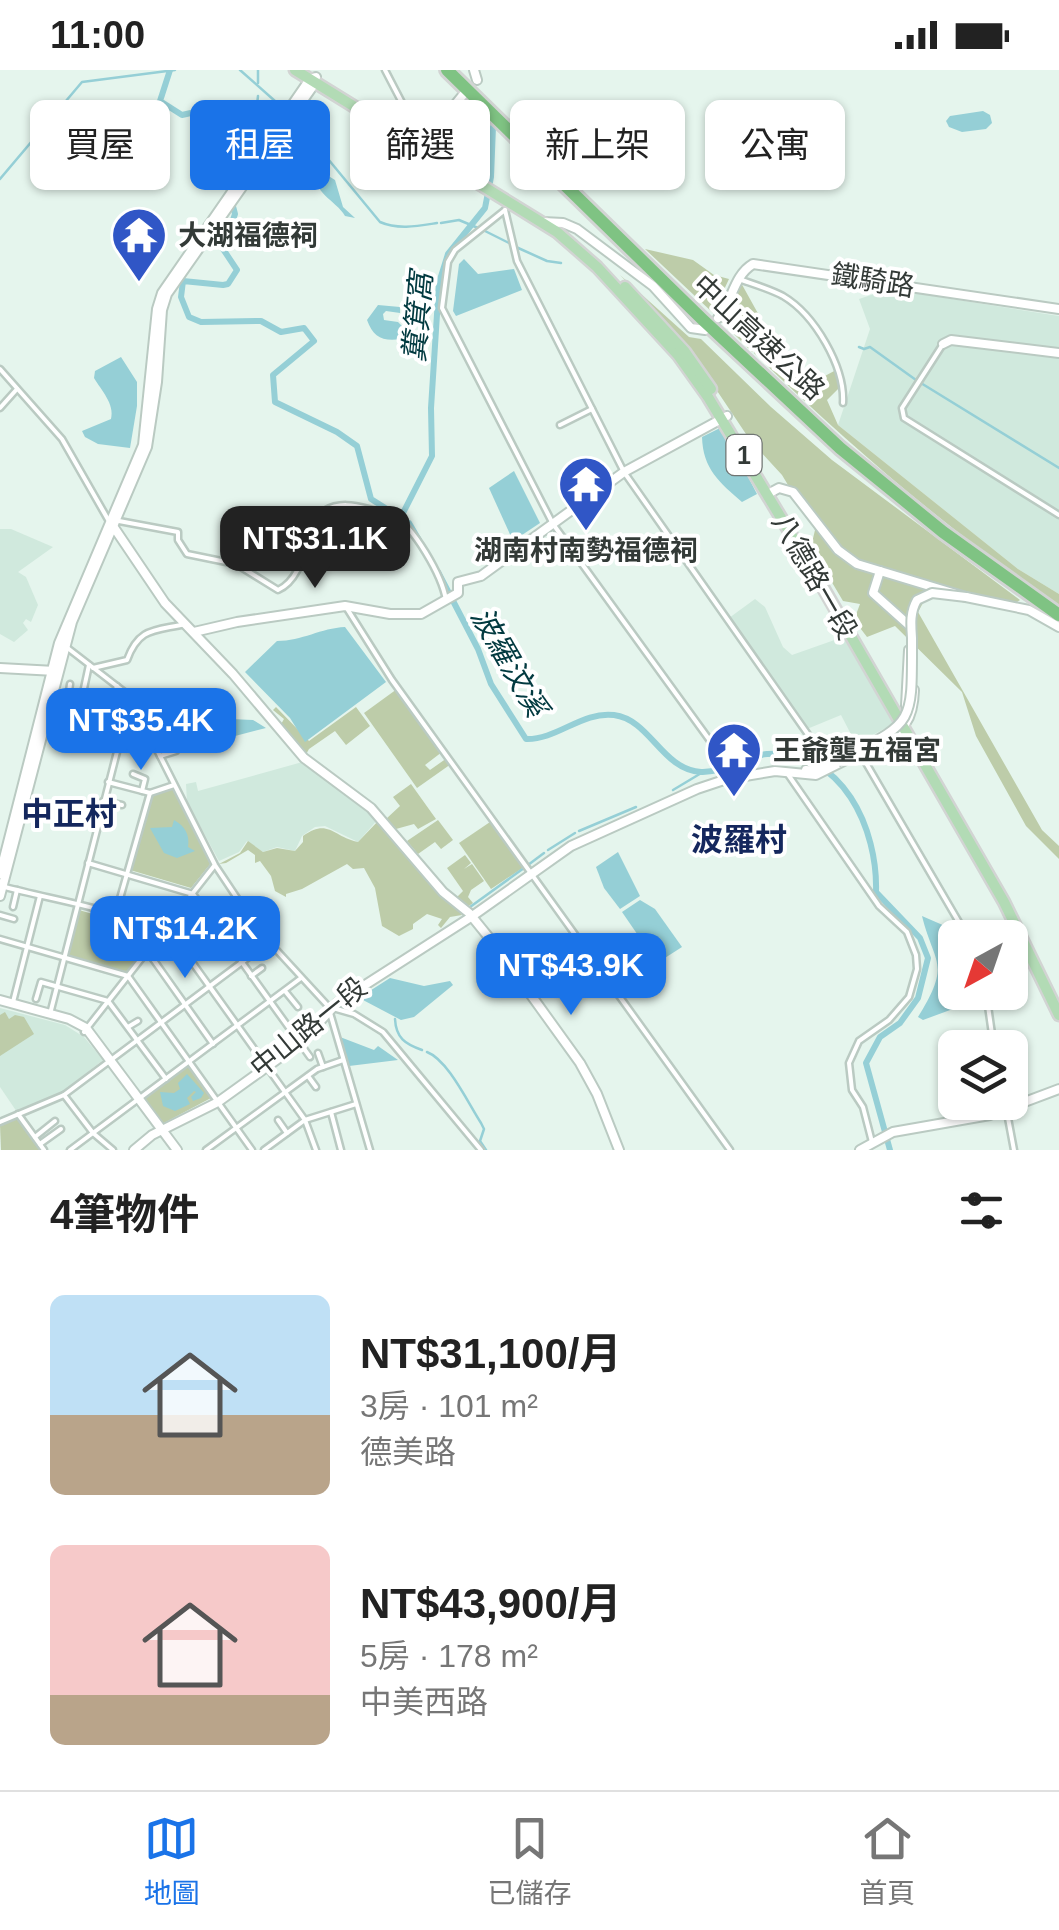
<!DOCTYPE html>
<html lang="zh-TW">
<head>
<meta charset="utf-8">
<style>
	body { margin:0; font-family:Arial,"Noto Sans TC",sans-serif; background:#f6f6f6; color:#222; height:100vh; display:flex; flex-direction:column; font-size:38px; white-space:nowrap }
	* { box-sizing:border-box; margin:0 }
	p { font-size:32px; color:#767676 }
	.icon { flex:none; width:55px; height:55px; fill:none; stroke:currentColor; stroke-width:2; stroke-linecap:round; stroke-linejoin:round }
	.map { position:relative; height:1080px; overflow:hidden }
	.details { display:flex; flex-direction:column; background:#fff; flex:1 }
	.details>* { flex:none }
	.top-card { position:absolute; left:30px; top:30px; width:1000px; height:90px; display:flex; gap:20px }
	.needle { width:65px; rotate:220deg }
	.tools { position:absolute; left:938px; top:850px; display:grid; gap:20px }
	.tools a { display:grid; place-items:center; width:90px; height:90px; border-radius:15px; background:#fff; box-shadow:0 2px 8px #0004; font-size:50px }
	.price { position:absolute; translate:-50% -85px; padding:0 22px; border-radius:20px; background:#1a73e8; color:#fff; font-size:32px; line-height:65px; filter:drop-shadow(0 2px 5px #0008) }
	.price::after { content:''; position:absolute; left:50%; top:60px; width:30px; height:22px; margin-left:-15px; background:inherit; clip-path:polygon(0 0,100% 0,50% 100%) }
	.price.active { background:#222; color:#fff }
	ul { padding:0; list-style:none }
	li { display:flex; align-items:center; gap:30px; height:250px; padding:0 50px }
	li span { display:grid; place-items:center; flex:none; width:280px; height:200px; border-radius:15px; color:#555 }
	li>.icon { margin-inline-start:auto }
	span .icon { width:120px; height:120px; fill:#fffc; stroke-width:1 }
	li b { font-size:42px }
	h2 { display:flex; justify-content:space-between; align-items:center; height:120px; padding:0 50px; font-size:42px }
	.tag { padding:0 35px; border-radius:15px; background:#fff; box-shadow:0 2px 8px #0004; font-size:35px; line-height:90px }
	.tag.active { background:#1a73e8; color:#fff }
	.status { display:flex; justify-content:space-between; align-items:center; height:70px; padding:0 50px; background:#fff; direction:ltr }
	.status svg { height:28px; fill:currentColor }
	.menu { display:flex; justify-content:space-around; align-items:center; height:140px; border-top:2px solid #e0e0e0; background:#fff; font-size:28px; color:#767676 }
	.menu a { display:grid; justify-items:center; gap:5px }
	.menu .active { color:#1a73e8 }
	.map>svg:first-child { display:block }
	.built { fill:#d0e9dd }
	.green { fill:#bdcca9 }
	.water { fill:#95cfd6 }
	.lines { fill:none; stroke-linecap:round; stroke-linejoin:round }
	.stream { stroke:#95cfd6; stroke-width:2.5 }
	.river { stroke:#95cfd6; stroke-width:6 }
	.street-casing { stroke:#bacac2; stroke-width:9 }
	.secondary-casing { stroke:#bacac2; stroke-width:12 }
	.primary-casing { stroke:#d2d4d3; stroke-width:15 }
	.highway-casing { stroke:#d2d4d3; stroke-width:18 }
	.street { stroke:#fff; stroke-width:4 }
	.secondary { stroke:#fff; stroke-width:8 }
	.primary { stroke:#b2dbb5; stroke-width:10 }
	.highway { stroke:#7fc383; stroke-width:12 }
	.secondary-bridge-casing { stroke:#bacac2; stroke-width:12; stroke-linecap:butt }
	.secondary-bridge { stroke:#fff; stroke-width:8 }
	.labels { text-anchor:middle; stroke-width:8; stroke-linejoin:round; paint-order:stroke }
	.shield { fill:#fff; stroke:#707573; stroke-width:2.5 }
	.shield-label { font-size:25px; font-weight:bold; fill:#333a37 }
	.poi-label { font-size:28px; font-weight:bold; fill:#333a37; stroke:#fff; text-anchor:start }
	.street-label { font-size:28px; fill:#333a37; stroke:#fff }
	.water-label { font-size:30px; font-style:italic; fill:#023a40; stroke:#fff }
	.quarter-label { font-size:32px; font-weight:bold; fill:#14275d; stroke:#fff }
</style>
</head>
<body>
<div class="status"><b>11:00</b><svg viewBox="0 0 49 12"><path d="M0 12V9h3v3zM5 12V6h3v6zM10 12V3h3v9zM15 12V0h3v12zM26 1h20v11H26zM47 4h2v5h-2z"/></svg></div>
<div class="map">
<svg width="1059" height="1080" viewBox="0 0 1059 1080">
	<rect width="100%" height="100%" fill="#e5f5ed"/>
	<g class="built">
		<path d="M889,219l170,27v278l-41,-25 -180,-144 32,-96 -11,-30z"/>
		<path d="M0,459h11l42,18 -35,25 8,5 12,28 -7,17 -5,-3 -3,4 5,7 -14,12 -14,-8z"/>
		<path d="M755,529l10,8 18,40 9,8 51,-18 52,86 -39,21 -15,-29 -34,14 -78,-111z"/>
		<path d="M306,691l73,57 -21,24 -33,-16 -10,1 -13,9 -7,15 -18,-4 -14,5 -16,-11 -8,11 -20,9 -32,-59 -1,-18 10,-2 2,9z"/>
		<path d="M0,938l65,17 19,12 19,23 -41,32 -45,20 -17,-25z"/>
	</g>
	<g class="green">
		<path d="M645,179l48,11 21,15 15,4 -16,34z"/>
		<path d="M620,205l69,62 12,2 70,68 61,53 188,140 -6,4 -80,-21 -16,29 124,218 17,16v13l-33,-33 -50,-90 -14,-44 -67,-66 -28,11 -13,-17 6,-16 -17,-3 -32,-54 4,-17 -33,-55 -32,-35 -65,-97z"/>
		<path d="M740,211l31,56 -19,15 -32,-32 11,-15z"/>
		<path d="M773,267l37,47 26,-14 4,17 -13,13 11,25 180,144 41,25v11c-110,-73 -210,-160 -305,-252z"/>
		<path d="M397,619l45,63 -17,13 5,5 17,-12 4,6 -34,24 -53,-75z"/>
		<path d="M276,637l33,34 47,-34 14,19 -24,19 -11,-14 -26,18 -5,9 -24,-32 4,-7 -11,-9z"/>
		<path d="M411,714l25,35 -18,10 -4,-5 -18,5 -10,-10 14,-13 -7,-9z"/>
		<path d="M172,717l39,76 -20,25 -61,-18 22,-76z"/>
		<path d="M380,749l82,96 -12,2 -9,11 -3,-3 4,-6 -15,-5 -14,10v5l-14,7 -17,-10 -7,-38 -11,-20 -11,1 -6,-5 -45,25 -16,5v3l-11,-6 -4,-15 -11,-15 -5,2v-8l-7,-5 -22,13 -7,1 21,-11 8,-12 15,11 14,-4 18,3 8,-9v-6c25,-18 29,0 55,6z"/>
		<path d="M438,750l15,20 -12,9 -6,-7 -17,12 -11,-13z"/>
		<path d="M493,750l31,47 -33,22 -32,-46z"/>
		<path d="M465,785l6,8 -7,6 8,-5 12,17 -13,9 -3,7 5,6 -7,5 -10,-10 7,-7 -16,-23z"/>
		<path d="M79,840l78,23 -1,3 -31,38 -58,-18z"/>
		<path d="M5,942l4,7 6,-4 9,2 10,17 -34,22v-41z"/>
		<path d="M189,995l22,33 -49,26 -18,-26z"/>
		<path d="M17,1047l23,33h-39l-1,-25z"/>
	</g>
	<g class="water">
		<path d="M983,41l7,4 2,8 -6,6 -24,3 -13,-5 -3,-6 4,-5z"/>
		<path d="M314,97l21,13 8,27 12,11 -10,-2c-9,-16 -33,-22 -31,-49z"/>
		<path d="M464,189l14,15 36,-5 8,21 -66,26 -3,-5 6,-47z"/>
		<path d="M378,235l22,2v6l-14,-2 -3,3 1,6 14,2 5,5 -2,12c-18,3 -28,-2 -34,-19z"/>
		<path d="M121,287l16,25v24l-7,42 -32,-4 -13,-7 -3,-6 29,-12c4,-15 -10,-29 -17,-41l1,-7z"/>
		<path d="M722,357l35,67 -15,8c-23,-20 -39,-33 -40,-65z"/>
		<path d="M514,401l26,52 -27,18 -24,-53z"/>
		<path d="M345,557l41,55 -81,60 -15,-24 -45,-46 32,-31c25,0 44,-13 68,-14z"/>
		<path d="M206,635l24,14 23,1 13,8 -73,19 -17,-18 3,-19z"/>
		<path d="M174,750c11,6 16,15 14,27l7,4 -18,7 -13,-5 -14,-25 22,-1z"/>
		<path d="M618,782l22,44 -20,13 -16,-21 -8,-21z"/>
		<path d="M640,830l15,9 27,38 -25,16 -35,-51z"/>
		<path d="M922,846l39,17 4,4 -10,1v54l14,1 -8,13 -38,14 -5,-3c34,-55 16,-52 4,-101z"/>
		<path d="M390,908l34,8 26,-5 3,4 -39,32 -13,3 -38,-20 2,-6z"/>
		<path d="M340,967l34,13 4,-4 20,14 -49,6z"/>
		<path d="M187,1004l17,19 -3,5 -8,3 -2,-4 5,-5 -2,-1 -7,7 3,6 -15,7 -12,-5 -3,-14 14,1 6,-4 -2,-6z"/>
	</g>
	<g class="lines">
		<g class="stream">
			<path d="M240,0l44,39"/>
			<path d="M258,13v-13"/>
			<path d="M295,49l85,103c18,8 38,4 57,1"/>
			<path d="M217,65l19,-1 21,-29 1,-9"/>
			<path d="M0,109l82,-97 93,-12"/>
			<path d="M441,153l18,-3 19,8"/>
			<path d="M485,161l24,12"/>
			<path d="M516,177l31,14 14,2"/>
			<path d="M859,277l5,2 6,-2 46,33 143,88"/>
			<path d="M673,720l30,-18"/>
			<path d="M579,761l57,-24"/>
			<path d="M548,780l27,-17"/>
			<path d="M528,795l16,-12"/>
			<path d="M470,837l54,-39"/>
			<path d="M395,949c1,19 10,25 27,31"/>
			<path d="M427,982c21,8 41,51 54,71l3,6 -4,12 6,9"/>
		</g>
		<g class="river">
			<path d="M170,0l-10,31 22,14 35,-8 5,6 -6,28 19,73 -12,35 14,21 -9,14 -5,1 -40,-4 -2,16 8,20 12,5 60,-1 20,11 23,-4 10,13 -41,34 2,27 62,30 20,14 14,53 38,24 10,17"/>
			<path d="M401,447l31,-61 -1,-48 8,-125 9,-29 37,-46 6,-31 2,-50"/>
			<path d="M438,502l40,77 13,35 35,55c31,1 56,-28 88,-24 37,5 47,54 87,57 23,1 44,-16 66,-18 76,-6 111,76 109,138l44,46 8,20 -10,40 -18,25 -20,14 -14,26 24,87"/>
		</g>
		<g class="street-casing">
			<g id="street">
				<path d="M385,0l38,73"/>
				<path d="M505,140l-50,40 -7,12 -6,46 111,216 171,236 4,14"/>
				<path d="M505,140l12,51 107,211 204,291"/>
				<path d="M739,209c14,5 31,10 44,17 32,19 62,71 60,107"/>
				<path d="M943,274l-41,64 2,10 155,97"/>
				<path d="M0,299l62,70 48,84"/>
				<path d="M0,338l17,-19"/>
				<path d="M560,355l32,-16"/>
				<path d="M119,451l59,11v8l9,14 49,10 42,26c31,-14 27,-68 46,-79 15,-9 30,-6 45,-2 8,2 15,2 23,6 22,11 50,61 54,85"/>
				<path d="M346,537l46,73 338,470"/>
				<path d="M93,598l34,-8c12,-33 28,-29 58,-36"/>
				<path d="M83,623l6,-28"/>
				<path d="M56,625l81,32 15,13 63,125 44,66 69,75 42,144"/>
				<path d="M68,629l2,-15"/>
				<path d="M113,630l4,-14"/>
				<path d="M128,637l18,4"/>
				<path d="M118,675l19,4"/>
				<path d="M859,681l101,173 14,14"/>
				<path d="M160,686l16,-5"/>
				<path d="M787,703l92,133 28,26 9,23 1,14 -8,28 -20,23 -30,21 -10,22 3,27 11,17 9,35"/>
				<path d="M133,704l12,5 -3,12"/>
				<path d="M108,712l42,11 24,-8"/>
				<path d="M103,731l19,4"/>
				<path d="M88,793l105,31 117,163"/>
				<path d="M5,817c52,14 127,24 172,54l128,179 11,30"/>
				<path d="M13,837l4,-17"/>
				<path d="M0,845l14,4"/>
				<path d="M115,846l35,-123"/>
				<path d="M235,848l11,-8"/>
				<path d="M215,856l11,-8"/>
				<path d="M197,861l15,-10"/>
				<path d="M0,869l128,37 124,174"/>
				<path d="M210,877l13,-11"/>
				<path d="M148,882l65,92"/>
				<path d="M190,889l14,-10"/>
				<path d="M251,906l11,-8"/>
				<path d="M285,921l13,16"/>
				<path d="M986,922l8,56"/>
				<path d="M36,929l5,-17 67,19 58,78"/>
				<path d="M13,932l27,-106"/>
				<path d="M333,938l21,6 29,18 98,118"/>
				<path d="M50,944l81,-317 -66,-51"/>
				<path d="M128,957l10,-6"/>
				<path d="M84,962l130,-166"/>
				<path d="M318,983l5,14"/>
				<path d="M308,1006l8,11"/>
				<path d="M64,1025l29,38 20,17"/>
				<path d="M1005,1032l9,48"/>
				<path d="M331,1042l10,38"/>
				<path d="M18,1044l26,36"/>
				<path d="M278,1050l9,13"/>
				<path d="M0,1052l64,-27 205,-153"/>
				<path d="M35,1067l20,-16"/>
				<path d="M40,1074l21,-15"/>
				<path d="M70,1080l231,-172"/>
				<path d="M206,1080l111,-81 26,-9"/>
				<path d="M264,1080l41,-30 51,-16"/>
			</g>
		</g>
		<g class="secondary-casing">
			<g id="secondary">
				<path d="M474,0l3,10"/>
				<path d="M420,78l43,-53"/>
				<path d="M543,152l20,1 14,6 76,57 38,42 14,2"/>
				<path d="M718,248c15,-17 15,-42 35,-54l306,45"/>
				<path d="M943,274l8,-4 108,13"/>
				<path d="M768,424l11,-6 14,4 45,58 19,14 109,33 63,13 30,17"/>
				<path d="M113,456l52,77 68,71 71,84 67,50 72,84 26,21 26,32 85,118 17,31 22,56"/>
				<path d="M880,501l-7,22 38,34"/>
				<path d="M194,562l43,-10 108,-16 45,8h31l37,-21v-11l23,-6 143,-104 103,-56"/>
				<path d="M0,598l55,3"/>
				<path d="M906,636l3,-56"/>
				<path d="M878,673c27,-13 35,-23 36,-53"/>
				<path d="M806,700l6,1 31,-16"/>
				<path d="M0,804l59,-231 84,-198 14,-136 5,-16 148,-214 6,-2 -3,9 -146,208 -5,16 -5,72 -10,65 -75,175 -72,274"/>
				<path d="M0,930l69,19 17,9 91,122"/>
				<path d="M134,1080l18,-15 66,-33 82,-59 37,-40 134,-86 100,-71 126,-57 30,-10 48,-8 41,4 28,-14"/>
				<path d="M860,1080l33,-18 97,-17 69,-26"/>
			</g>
		</g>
		<g class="primary-casing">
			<g id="primary">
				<path d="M295,0l262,162 40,35 81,88 30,42 110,182 186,323 55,113"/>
				<path d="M625,217l60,65 26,37"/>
			</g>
		</g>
		<g class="highway-casing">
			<path id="highway" d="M447,0l255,249 138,129 103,84 116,83"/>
		</g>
		<use href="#street" class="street"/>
		<use href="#secondary" class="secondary"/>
		<use href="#primary" class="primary"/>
		<use href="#highway" class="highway"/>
		<g class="secondary-bridge-casing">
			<path id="secondary-bridge" d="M837,692c78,-42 75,-34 75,-124 -1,-14 -2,-26 5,-38l15,-7 34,4"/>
		</g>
		<use href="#secondary-bridge" class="secondary-bridge"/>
	</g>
	<defs>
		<g id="temple-pin" transform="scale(2.875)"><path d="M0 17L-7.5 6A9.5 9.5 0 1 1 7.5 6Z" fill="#3056c6" stroke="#fff"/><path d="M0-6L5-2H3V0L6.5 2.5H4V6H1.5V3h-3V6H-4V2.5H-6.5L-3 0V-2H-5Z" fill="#fff"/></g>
	</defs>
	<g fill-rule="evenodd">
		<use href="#temple-pin" x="139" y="165"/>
		<use href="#temple-pin" x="586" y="414"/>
		<use href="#temple-pin" x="734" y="680"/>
	</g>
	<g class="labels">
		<rect class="shield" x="726.5" y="365" width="35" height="40" rx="8"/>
		<g class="shield-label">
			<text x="744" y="394">1</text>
		</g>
		<g class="poi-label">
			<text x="178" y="175">大湖福德祠</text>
			<text x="586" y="490" text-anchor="middle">湖南村南勢福德祠</text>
			<text x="773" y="690">王爺壟五福宮</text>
		</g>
		<g class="street-label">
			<text transform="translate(873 210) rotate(9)" y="10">鐵騎路</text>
			<text transform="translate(759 267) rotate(43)" y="10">中山高速公路</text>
			<text transform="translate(815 506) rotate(60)" y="10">八德路一段</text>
			<text transform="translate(308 957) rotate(-39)" y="10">中山路一段</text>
		</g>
		<g class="water-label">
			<text transform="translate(418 247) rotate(-85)" y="10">糞箕窩</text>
			<text transform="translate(509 592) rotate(60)" y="10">波羅汶溪</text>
		</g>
		<g class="quarter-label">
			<text x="69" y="755">中正村</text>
			<text x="739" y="781">波羅村</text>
		</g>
	</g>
</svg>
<div class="tools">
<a><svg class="needle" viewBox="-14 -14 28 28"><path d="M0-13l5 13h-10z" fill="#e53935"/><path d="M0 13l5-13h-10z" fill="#767676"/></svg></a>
<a><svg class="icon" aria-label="layers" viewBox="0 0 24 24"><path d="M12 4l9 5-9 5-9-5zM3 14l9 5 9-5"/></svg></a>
</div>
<b class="price active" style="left:315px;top:521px">NT$31.1K</b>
<b class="price" style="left:141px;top:703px">NT$35.4K</b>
<b class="price" style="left:185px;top:911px">NT$14.2K</b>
<b class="price" style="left:571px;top:948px">NT$43.9K</b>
<div class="top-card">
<a class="tag">買屋</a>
<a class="tag active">租屋</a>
<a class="tag">篩選</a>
<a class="tag">新上架</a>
<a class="tag">公寓</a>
</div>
</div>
<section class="details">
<h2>4筆物件<svg class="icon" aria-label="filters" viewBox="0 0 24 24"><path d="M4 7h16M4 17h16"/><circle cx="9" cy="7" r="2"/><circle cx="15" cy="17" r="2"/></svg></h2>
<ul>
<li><span style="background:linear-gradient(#bfe0f5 60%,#b9a48a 0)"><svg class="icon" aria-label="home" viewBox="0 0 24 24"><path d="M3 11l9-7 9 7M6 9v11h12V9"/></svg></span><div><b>NT$31,100/月</b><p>3房 · 101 m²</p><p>德美路</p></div></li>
<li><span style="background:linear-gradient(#f6c9c9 75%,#b9a48a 0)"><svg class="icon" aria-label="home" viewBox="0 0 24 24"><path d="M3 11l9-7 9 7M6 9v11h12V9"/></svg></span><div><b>NT$43,900/月</b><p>5房 · 178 m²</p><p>中美西路</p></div></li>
</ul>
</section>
<nav class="menu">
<a class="active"><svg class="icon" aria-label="map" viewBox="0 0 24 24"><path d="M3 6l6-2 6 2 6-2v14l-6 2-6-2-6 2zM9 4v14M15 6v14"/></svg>地圖</a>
<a><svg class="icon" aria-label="saved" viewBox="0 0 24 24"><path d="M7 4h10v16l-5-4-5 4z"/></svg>已儲存</a>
<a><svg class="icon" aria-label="home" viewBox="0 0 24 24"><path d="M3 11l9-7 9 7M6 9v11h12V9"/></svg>首頁</a>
</nav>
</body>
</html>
